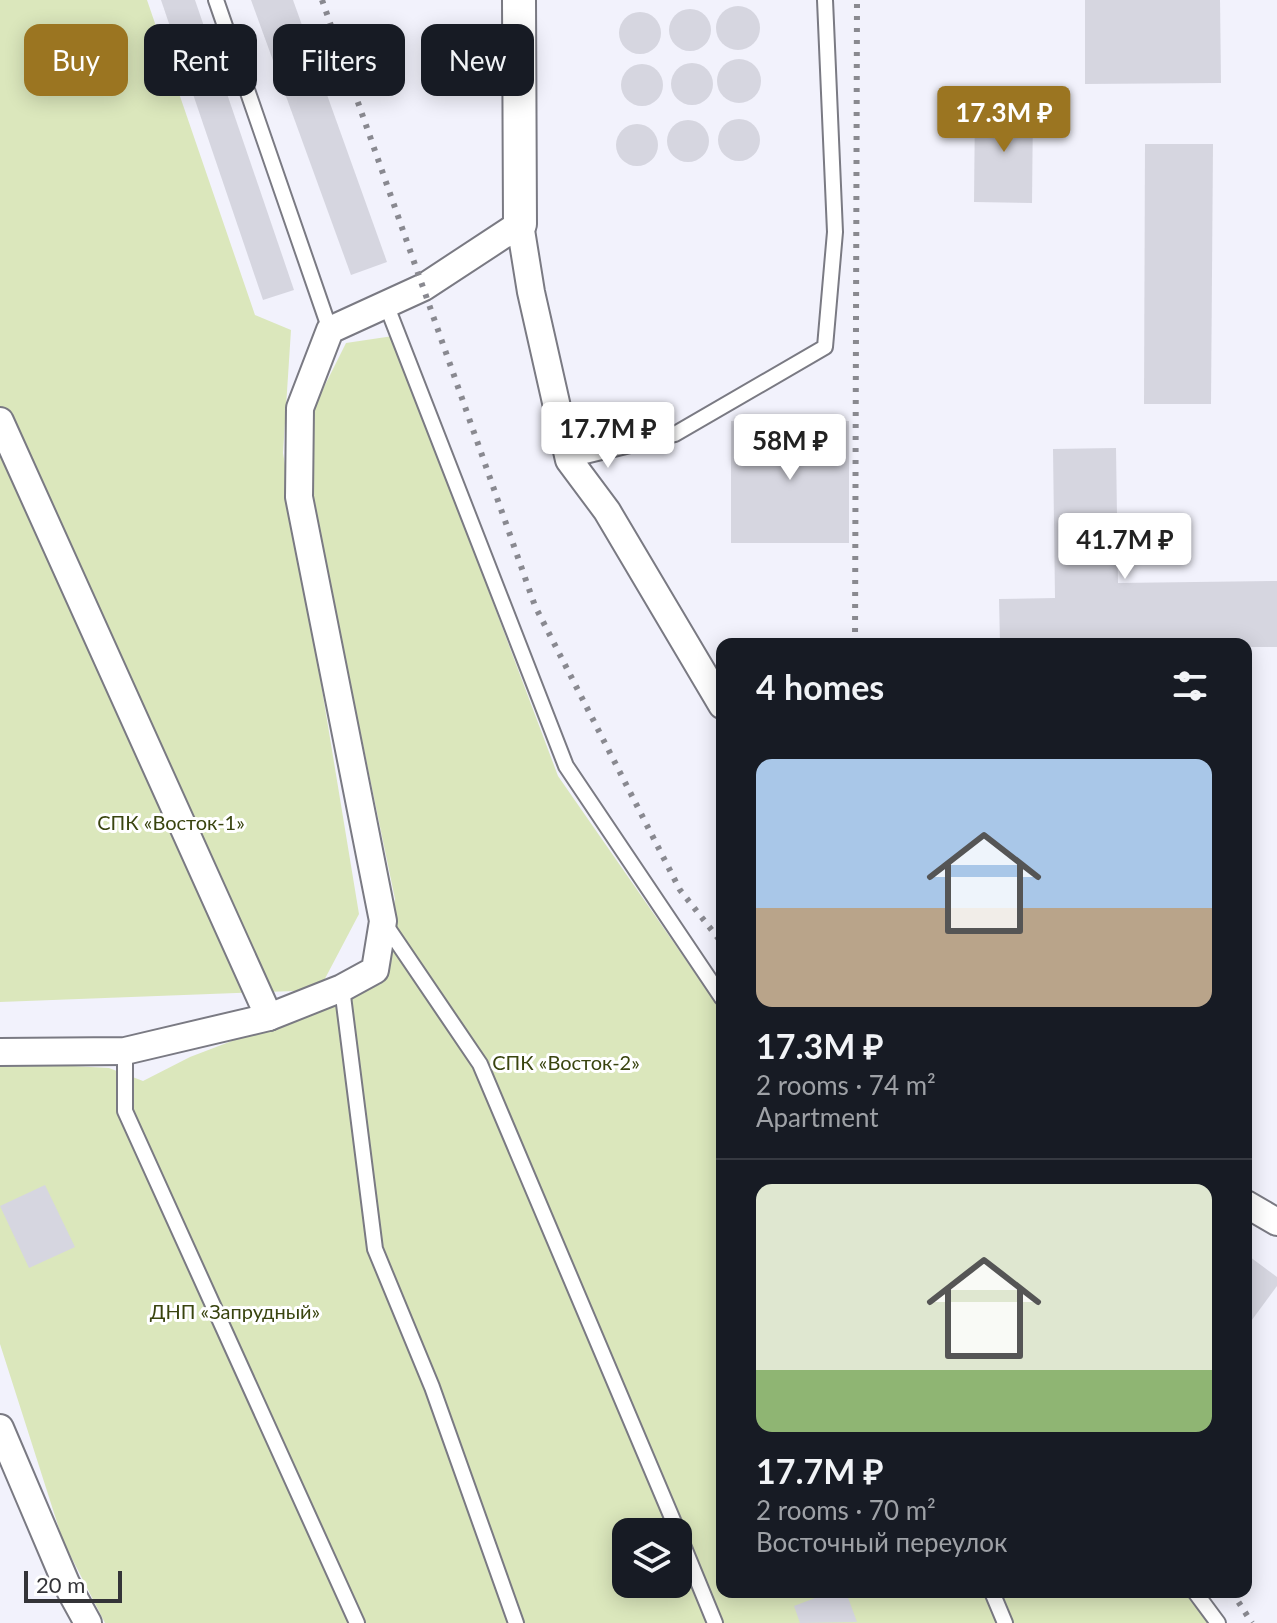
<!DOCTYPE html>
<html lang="en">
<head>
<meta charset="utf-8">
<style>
	body { margin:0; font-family:Lato,sans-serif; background:#242831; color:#f1f3f6; height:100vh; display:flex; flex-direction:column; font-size:30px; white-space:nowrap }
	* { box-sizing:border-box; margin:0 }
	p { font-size:26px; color:#9ea1a6 }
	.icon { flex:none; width:44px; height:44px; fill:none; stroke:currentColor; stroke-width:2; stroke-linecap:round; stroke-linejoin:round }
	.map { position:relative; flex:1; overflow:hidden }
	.sheet { position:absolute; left:716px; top:638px; width:536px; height:960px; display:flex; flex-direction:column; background:#171b24; border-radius:16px; box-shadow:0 4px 20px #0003 }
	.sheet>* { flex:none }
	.banner { position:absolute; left:24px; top:24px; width:572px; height:72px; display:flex; gap:16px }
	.fabs { position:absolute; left:612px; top:1518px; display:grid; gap:16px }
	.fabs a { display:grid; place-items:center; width:80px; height:80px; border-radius:16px; background:#171b24; box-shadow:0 4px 20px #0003; font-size:40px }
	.scale { position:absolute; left:24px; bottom:20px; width:98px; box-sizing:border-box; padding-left:8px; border:4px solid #343438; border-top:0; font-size:22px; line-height:28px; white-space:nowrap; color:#343438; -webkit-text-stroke:6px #fff; paint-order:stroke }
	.price { position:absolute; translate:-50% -68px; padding:0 18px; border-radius:8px; background:#fff; color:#222; font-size:26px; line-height:52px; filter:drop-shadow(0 2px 4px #0008) }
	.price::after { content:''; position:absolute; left:50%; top:48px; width:24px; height:18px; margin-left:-12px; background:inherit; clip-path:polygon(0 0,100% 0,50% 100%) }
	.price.active { background:#9b7521; color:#fff }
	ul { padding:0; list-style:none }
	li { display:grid; align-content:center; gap:16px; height:424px; padding:0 40px }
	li+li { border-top:2px solid #363941 }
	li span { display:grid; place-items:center; height:248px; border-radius:16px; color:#555 }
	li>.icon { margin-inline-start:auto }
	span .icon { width:144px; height:144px; fill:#fffc; stroke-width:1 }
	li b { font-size:34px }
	h2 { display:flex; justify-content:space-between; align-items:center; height:96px; padding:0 40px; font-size:34px }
	.pill { padding:0 28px; border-radius:16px; background:#171b24; box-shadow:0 4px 20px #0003; font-size:28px; line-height:72px }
	.pill.active { background:#9b7521; color:#fff }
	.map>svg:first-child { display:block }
	.green { fill:#dbe7bc; fill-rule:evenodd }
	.building { fill:#d6d6e0 }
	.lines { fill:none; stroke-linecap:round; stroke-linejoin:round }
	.service-casing { stroke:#7a7a83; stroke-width:18 }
	.minor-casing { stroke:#7a7a83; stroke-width:30 }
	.tertiary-casing { stroke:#7a7a83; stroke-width:36 }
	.service { stroke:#fff; stroke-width:14 }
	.minor { stroke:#fff; stroke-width:26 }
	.tertiary { stroke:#fff; stroke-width:32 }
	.rail { stroke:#898990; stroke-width:6; stroke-dasharray:4 8; stroke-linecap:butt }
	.labels { text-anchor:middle; stroke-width:6; stroke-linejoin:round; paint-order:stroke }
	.park-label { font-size:20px; fill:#39440f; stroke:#fff }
</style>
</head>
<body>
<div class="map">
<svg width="1277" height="1623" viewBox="0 0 1277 1623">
	<rect width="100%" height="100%" fill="#f2f2fc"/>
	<g class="green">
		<path d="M0,0h147l108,315 36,15 -8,123 76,461 -40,76 -319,12z"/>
		<path d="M393,336l165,440 164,236v580h466l22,31h-1105l-42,-82 -63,-197v-282l109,6 34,13 47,-24 191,-73 14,-85 -96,-462 47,-94zM626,1532h52v52h-52z"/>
	</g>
	<g class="building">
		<path d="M161,0h34l99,290 -31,10z"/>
		<path d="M251,0h42l94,262 -36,13z"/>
		<path d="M1085,0h135l1,83 -136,1z"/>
		<circle cx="738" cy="28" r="22"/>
		<circle cx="690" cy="30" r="21"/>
		<circle cx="640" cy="33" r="21"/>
		<circle cx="739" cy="81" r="22"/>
		<circle cx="692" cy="84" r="21"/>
		<circle cx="642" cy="85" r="21"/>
		<path d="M975,105l58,1 -1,97 -58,-1z"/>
		<circle cx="739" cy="140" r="21"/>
		<circle cx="688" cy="141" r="21"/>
		<circle cx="637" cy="145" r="21"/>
		<path d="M1145,144h68l-2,260h-67z"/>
		<rect x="731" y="421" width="118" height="122"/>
		<path d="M1116,448l2,135 159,-2v66h-31v-3h-246l-1,-45 56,-1 -2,-149z"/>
		<path d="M45,1185l30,62 -46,21 -29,-62z"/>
		<path d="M1246,1254l31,23v9l-31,42z"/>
		<path d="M831,1592h15l11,30 -57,1 -6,-17z"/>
	</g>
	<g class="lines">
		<g class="service-casing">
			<g id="service">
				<path d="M216,0l114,330"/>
				<path d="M386,304l180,462 156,232"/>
				<path d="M569,460l106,-26 150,-87 10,-115 -10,-232"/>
				<path d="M383,921l97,143 198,468"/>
				<path d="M342,988l33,261 57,138 84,236"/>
				<path d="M125,1051v60l232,512"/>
				<path d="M678,1533l37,90"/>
				<path d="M992,1592l13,31"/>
				<path d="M1195,1592l23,31"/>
			</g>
		</g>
		<g class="minor-casing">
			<g id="minor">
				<path d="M0,421l269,596"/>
				<path d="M0,1052l125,-1 144,-34 73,-29 33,-18 8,-49 -84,-424 1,-89 30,-78 94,-43 96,-63 11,68 38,168 38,51 115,194"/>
				<path d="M1246,1204l31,18"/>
				<path d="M0,1428l66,155 22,40"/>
			</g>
		</g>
		<g class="tertiary-casing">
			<path id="tertiary" d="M519,0l1,224"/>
		</g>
		<use href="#service" class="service"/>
		<use href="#minor" class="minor"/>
		<use href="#tertiary" class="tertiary"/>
		<g class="rail">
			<path d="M322,0l213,606 145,284 42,53"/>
			<path d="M855,644l2,-644"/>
			<path d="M1232,1592l20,31"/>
		</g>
	</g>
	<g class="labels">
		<g class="park-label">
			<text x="171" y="830">СПК «Восток-1»</text>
			<text x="566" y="1070">СПК «Восток-2»</text>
			<text x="235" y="1319">ДНП «Запрудный»</text>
		</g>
	</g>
</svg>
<div class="fabs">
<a><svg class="icon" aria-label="layers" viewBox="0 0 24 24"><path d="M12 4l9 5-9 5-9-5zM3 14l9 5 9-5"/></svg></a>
</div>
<div class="scale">20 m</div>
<b class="price active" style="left:1004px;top:154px">17.3M ₽</b>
<b class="price" style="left:608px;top:470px">17.7M ₽</b>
<b class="price" style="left:790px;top:482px">58M ₽</b>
<b class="price" style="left:1125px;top:581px">41.7M ₽</b>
<div class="banner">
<a class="pill active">Buy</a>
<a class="pill">Rent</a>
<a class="pill">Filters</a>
<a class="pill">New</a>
</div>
<section class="sheet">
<h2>4 homes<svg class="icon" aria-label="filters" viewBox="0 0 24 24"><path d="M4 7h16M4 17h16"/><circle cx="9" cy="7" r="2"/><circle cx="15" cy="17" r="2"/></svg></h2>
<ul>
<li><span style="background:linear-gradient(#a9c7e8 60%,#b9a48a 0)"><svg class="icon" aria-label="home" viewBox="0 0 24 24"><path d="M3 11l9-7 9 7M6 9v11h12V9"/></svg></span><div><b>17.3M ₽</b><p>2 rooms · 74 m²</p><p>Apartment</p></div></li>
<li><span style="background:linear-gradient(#dfe7d0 75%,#8fb573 0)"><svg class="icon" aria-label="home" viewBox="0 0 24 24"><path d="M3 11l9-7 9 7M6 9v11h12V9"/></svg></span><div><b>17.7M ₽</b><p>2 rooms · 70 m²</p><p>Восточный переулок</p></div></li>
</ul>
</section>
</div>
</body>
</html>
